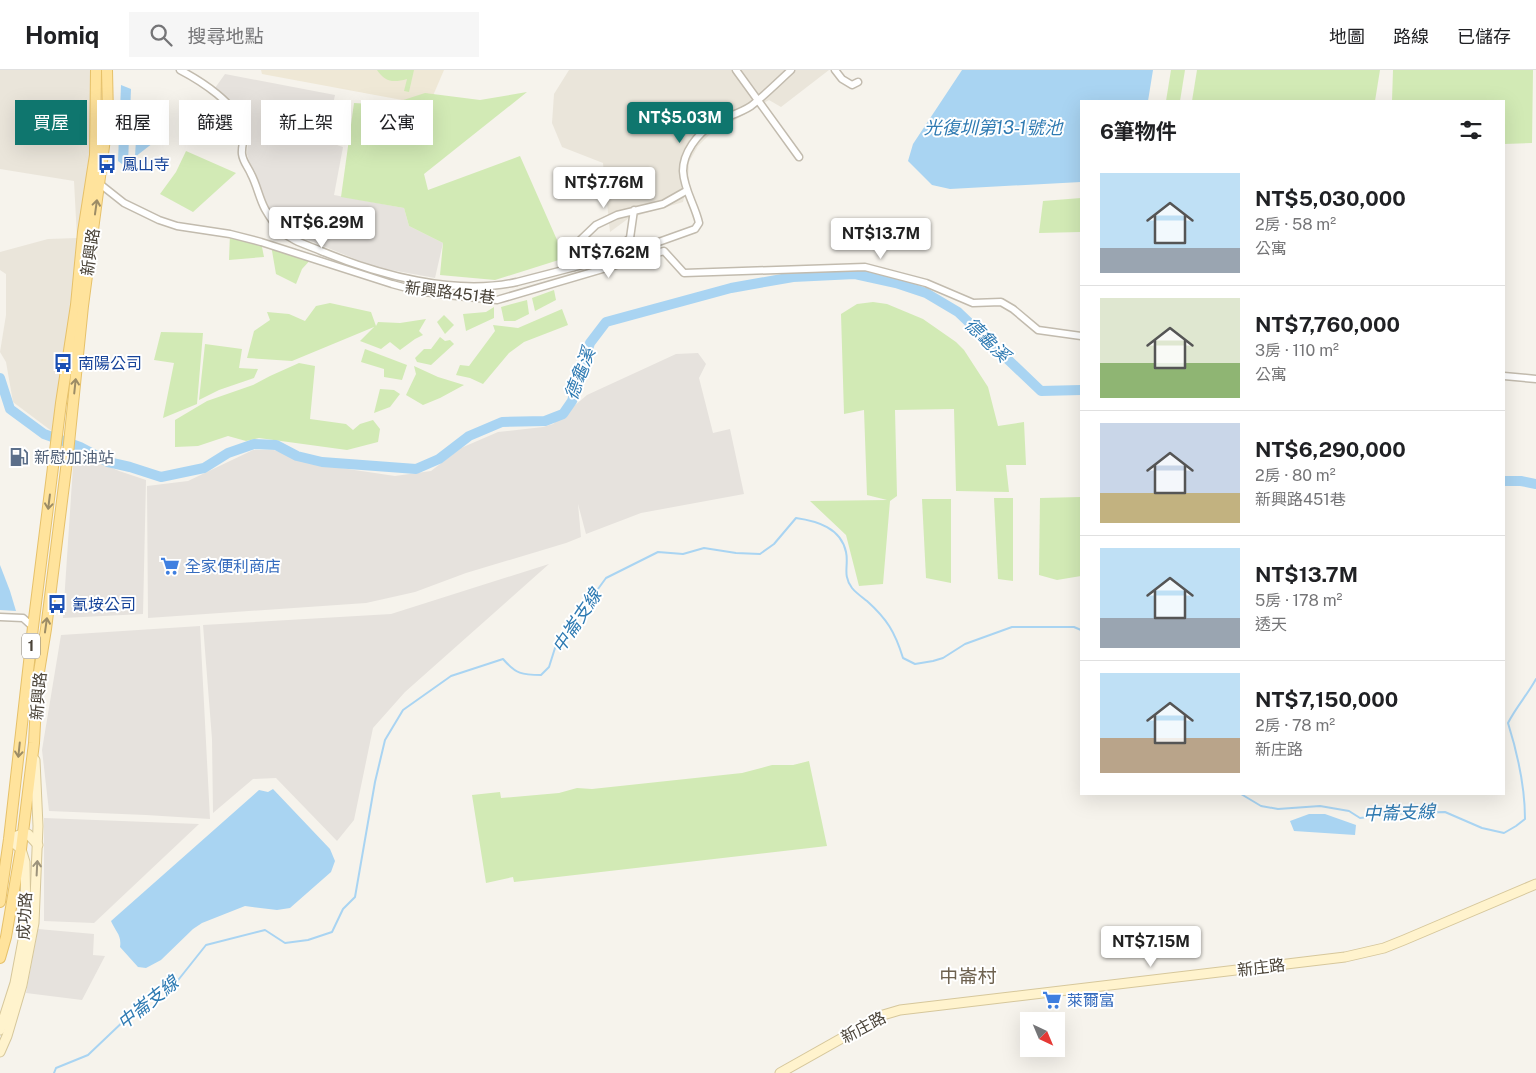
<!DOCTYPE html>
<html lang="zh-TW">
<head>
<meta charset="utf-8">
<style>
	body { margin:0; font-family:"Public Sans","Noto Sans TC",sans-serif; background:#f6f6f6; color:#202124; height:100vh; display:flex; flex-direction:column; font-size:19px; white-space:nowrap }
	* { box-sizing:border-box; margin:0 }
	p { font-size:16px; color:#757577 }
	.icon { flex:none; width:28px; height:28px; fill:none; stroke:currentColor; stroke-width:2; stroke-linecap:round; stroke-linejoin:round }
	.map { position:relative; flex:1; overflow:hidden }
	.details { position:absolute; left:1080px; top:30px; width:425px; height:695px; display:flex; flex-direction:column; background:#fff; border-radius:0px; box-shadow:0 5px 20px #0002 }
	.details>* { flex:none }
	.guide { position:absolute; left:15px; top:30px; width:475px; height:45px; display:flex; gap:10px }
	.needle { width:32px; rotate:136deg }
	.tools { position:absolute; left:1020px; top:942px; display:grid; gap:10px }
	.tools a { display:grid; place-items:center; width:45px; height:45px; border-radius:0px; background:#fff; box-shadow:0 5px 20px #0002; font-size:25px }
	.price { position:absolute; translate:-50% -42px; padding:0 11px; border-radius:5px; background:#fff; color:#222; font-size:16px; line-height:32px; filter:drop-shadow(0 1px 2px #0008) }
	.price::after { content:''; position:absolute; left:50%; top:30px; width:15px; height:11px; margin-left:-8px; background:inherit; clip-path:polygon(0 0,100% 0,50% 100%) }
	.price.on { background:#0f766e; color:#fff }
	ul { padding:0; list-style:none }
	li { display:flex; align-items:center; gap:15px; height:125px; padding:0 20px }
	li+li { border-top:1px solid #e0e0e0 }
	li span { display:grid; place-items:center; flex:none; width:140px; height:100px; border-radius:0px; color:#555 }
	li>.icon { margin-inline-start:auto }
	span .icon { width:60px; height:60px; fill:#fffc; stroke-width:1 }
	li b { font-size:21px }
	h2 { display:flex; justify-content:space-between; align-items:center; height:60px; padding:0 20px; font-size:21px }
	.tag { padding:0 18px; border-radius:0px; background:#fff; box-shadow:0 5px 20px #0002; font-size:18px; line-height:45px }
	.tag.on { background:#0f766e; color:#fff }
	header { display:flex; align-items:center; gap:30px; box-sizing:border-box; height:70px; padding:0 25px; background:#fff; border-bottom:1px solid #e0e0e0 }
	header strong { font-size:24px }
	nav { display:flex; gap:28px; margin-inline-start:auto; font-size:18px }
	.search { width:350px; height:45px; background:#f6f6f6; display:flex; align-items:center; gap:12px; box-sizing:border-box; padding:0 18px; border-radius:0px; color:#757577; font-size:19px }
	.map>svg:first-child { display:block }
	.residential { fill:#eae5da }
	.industrial { fill:#e6e2dd }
	.education { fill:#efe8d6 }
	.green { fill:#d2eab5 }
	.water { fill:#a9d4f2 }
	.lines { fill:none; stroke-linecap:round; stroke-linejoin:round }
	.stream { stroke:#a9d4f2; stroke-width:2 }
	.river { stroke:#a9d4f2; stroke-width:10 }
	.street-casing { stroke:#c2bbae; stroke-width:9 }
	.secondary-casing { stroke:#d6c79b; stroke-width:11 }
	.primary-casing { stroke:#e6c16a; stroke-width:12 }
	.street { stroke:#fff; stroke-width:6 }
	.secondary { stroke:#fff3cd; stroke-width:9 }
	.primary { stroke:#ffe39c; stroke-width:10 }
	.oneway { stroke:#9c8c66 }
	.oneway2 { stroke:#9c937c }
	.labels { text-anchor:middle; stroke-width:4; stroke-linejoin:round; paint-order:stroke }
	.shield { fill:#fff; stroke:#817c74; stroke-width:1 }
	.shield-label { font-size:15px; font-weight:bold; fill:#4b4439 }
	.transit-label { font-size:16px; fill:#164399; stroke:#fff; text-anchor:start }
	.street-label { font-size:16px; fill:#4b4439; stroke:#fff }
	.service-label { font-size:16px; fill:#4e5e75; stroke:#fff; text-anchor:start }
	.shop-label { font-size:16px; fill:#366cbe; stroke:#fff; text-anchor:start }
	.water-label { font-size:18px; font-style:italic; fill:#2e7ab2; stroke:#fff }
	.quarter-label { font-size:19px; fill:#6e6250; stroke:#fff }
</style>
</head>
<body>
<header>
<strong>Homiq</strong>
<div class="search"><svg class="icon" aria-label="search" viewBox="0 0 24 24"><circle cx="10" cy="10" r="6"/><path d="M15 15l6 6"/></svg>搜尋地點</div>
<nav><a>地圖</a><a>路線</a><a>已儲存</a></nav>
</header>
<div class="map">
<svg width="1536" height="1003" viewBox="0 0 1536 1003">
	<rect width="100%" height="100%" fill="#f6f3ec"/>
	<g class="residential">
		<path d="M0,0h90l2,19 -3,66 -11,101 -25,176 -40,-30 -7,-40 -6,-10 6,-37v-41l-6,-4v-18l48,-13 29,-1 -3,-57 -74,-12z"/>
		<path d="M569,0h260l-48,37 -12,-7 -60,35 -11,11 -9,16 -1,18 -5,22 -54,16 -19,14 -7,-69 -41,-16 -10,-24 2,-29z"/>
	</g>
	<g class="industrial">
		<path d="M225,4l110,21 -10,46 18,6 -9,48 70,13 5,18 34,17 -8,35 -60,-11 -89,-36 -18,-24 -15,-34 -6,-19 2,-26 -12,-22 -22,-18z"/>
		<path d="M698,283l8,11 -7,14 14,55 17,-4 14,65 -103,19 -55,21 -8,-30 3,33 -15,6 -100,30 -51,19 -49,11 -218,15 -1,-132 41,-5 65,-31h21l40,14 81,12 36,-5 30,-23 37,-16 45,-5 10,-3 34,-29 89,-41z"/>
		<path d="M74,381l45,20 27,9 -3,134 -80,4z"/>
		<path d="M549,494l-144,128 -32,36 -19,92 -17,21 -61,-63 -23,1 -40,34 -1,-74 -9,-114 188,-11z"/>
		<path d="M200,556l10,193 -64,-4 -97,-4 -7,-61 19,-115z"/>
		<path d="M44,748l155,6 -105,99 -50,-2z"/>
		<path d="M38,859l56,5 -1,21 12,1 -23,44 -56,-7z"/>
	</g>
	<path class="education" d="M261,0h183l-15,35 -167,-31z"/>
	<g class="green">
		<path d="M377,0h37l-5,22 -5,-1 3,-12c-14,4 -22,3 -30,-9z"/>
		<path d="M1171,0h14l-5,31h-14z"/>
		<path d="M1197,0h183l-5,31h-183z"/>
		<path d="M1393,0h140l-1,73 -28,1v-43h-112z"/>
		<path d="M527,22l-103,82 4,16 92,-34 45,102 -70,22 -55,-5 3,-32 -34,-17 -5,-18 -63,-11 13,-94 34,2 37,-12 55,7z"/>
		<path d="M186,81l50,22 -43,39 -33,-18 16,-22z"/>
		<path d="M1081,128v34l-42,1 4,-32z"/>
		<path d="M230,164l31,8 3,15 -35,3z"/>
		<path d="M271,175l42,12 -11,12 -6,15 -20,-10z"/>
		<path d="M554,220l2,10 -21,11 -3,-13z"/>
		<path d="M527,230l2,14 -14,7h-11l-3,-14z"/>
		<path d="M873,232l14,2 36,15 33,23 8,8 24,37 10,39 26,-4 2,43h-20l3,27 -53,-1 -2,-82 -59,1 2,86 -7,5 -7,83 -24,2 -13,-51 -36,-34 77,-1 -20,-5 -3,-85 -20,4 -3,-100 16,-10z"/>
		<path d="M330,233l41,9 5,14 2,-4 22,1 26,-4 -7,12 4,4 -8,4 -15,11 -10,-8 -9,7 -21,-8 14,-14 -82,34 -45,-3 7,-27 16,-11 -3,-8 22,2 16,7 11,-15z"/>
		<path d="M494,237v11l-28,13 -3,-17 23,-2z"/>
		<path d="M562,239l6,16 -44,17 -15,11 -26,31 -13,-6 -14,-3 4,-10 9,1 26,-35 -2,-6 25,3z"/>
		<path d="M444,245l10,10 -9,9 -8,-12z"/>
		<path d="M161,262l42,1 -6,71 -34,14 11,-55 -20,-3z"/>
		<path d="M440,267l5,4 5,-1 4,4 -23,21 -14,-3 -2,-4 9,-9h7z"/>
		<path d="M205,274l37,5 -3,19 19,1 -4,9 -35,12 -20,10z"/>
		<path d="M365,279l42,16 -5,15 -18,-3v-8l-23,-7z"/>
		<path d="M299,293l16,3 -5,53 36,5 7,6 7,-6 13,-4 7,9 -2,13 -31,8 -88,-12 -13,3 -18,-5 -30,10 -23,1v-27l32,-19 46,-16 17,-9z"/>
		<path d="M414,296l24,11 26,8 -24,13 -17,7 -17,-10 10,-21z"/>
		<path d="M380,319l14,1 6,4 -10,13 -16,6z"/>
		<path d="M1081,427v79l-24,4 -18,-5 1,-77z"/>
		<path d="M994,428h19v83l-15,-2z"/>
		<path d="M922,429h29v84l-25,-5z"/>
		<path d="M809,691l18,85 -313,36 -1,-5 -27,6 -14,-88 28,-3 1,6 58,-5 18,-5 15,1 150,-16 30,-8h21z"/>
	</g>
	<g class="water">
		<path d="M962,0h191l-5,31h-67v81l-131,7 -18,-4 -24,-24 5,-17z"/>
		<path d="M121,15l10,4 -3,74 -6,1 -4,-3z"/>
		<path d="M138,34l27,7 3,7 -15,25 -18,14z"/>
		<path d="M0,495l10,26 6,20 -16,-1z"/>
		<path d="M273,719l57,60 5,12 -4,11 -41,36 -13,2 -32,-4 -43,17 -9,6 -32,31 -15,8 -8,-1 -18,-20c2,-12 -5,-16 -9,-26l148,-131 9,2z"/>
		<path d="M1309,744h16l31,11 -1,10 -61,-4 -4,-10z"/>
	</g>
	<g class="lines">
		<g class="stream">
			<path d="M1241,724l20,12 17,3 42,-3 29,5 11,7 45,-5 40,-1 37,16 22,5 12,-7 9,-7c0,-34 -7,-64 -17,-96 8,-16 20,-29 28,-44"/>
			<path d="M54,1003l2,-5 32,-13 62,-59 25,-12 31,-39 59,-15 20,13 23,-3 24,-8 11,-23 12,-12 20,-115 10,-42 18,-30 48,-34 52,-17c13,15 19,16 38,16l8,-8 6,-19 51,-70 52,-26 25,2 21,-6 32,5 24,1 14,-10 22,-26c21,3 45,10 50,34 3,13 -4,23 6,36 4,5 10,9 15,13 20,18 28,31 36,57l12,6 18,-3 10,-3 22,-14 47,-17h62l7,3"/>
		</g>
		<g class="river">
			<path d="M0,308l10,31 34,25 36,13 28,15 22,5 31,10 43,-9 24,-15 26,-9 22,1 21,11 25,6 94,7 23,-10 30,-23 33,-14 43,-1 18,-7 9,-13 18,-58 16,-21 125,-34 62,-11 62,-3 41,9 30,10 32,19 83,79 40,-1"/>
			<path d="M1504,411h17l15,3"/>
		</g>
		<g class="street-casing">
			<g id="street">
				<path d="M180,0c21,11 56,33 63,58 3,9 -2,17 -1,26 1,8 6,13 9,20 6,11 8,24 14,35 4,7 10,16 16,22 11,10 26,14 40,20 58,24 134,45 196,31l108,-28 70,-25 4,-6c-4,-18 -15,-33 -16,-52 0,-18 14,-37 30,-47 11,-7 26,-10 38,-18 14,-11 27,-24 40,-36"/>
				<path d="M736,0l63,87"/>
				<path d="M835,0l7,9 10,6 6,-3"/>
				<path d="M100,114l24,19 35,17 18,6 53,8 31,8 131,42 26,7 29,4 50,5 167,-49 20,22 181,-6 61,16 47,20 28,-1 12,7 25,21 43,6"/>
				<path d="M634,140l-4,28c-4,3 -9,8 -13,9 -16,6 -30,9 -43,20l-3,-7 2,-13 23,-22 21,-10 46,-11 23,-13"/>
				<path d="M1504,306l32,3"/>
				<path d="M0,547l23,1 10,9"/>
			</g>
		</g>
		<g class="secondary-casing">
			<g id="secondary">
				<path d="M0,960l15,-47 11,-59 -1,-62 -4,-13 -12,-10 13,-5h6l10,11"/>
				<path d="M0,982l7,-16 15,-51 12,-62 4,-97 -3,-66"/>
				<path d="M780,1003l103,-58 17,-5 445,-53 39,-9 20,-8 132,-56"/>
			</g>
		</g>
		<g class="primary-casing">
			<g id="primary">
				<path d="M0,832l9,-63 24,-212 28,-224 15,-98 7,-73 12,-77 1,-85"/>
				<path d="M0,888l6,-21 15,-88 13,-106 3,-59 9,-55 22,-176 15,-147 25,-190 -1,-46"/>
			</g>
		</g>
		<use href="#street" class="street"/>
		<use href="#secondary" class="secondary"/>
		<use href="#primary" class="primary"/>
	</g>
	<defs><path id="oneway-shaft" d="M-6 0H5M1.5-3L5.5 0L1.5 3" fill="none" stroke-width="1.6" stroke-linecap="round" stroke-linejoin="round" transform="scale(1.25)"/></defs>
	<g class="oneway">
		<use href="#oneway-shaft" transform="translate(96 137) rotate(-82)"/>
		<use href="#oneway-shaft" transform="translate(75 316) rotate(-84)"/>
		<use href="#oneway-shaft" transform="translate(49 432) rotate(97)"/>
		<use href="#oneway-shaft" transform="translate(46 555) rotate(-82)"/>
		<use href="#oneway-shaft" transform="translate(19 680) rotate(96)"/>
	</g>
	<use class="oneway2" href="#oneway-shaft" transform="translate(37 798) rotate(-87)"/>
	<defs>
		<g id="bus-bare" transform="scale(1.5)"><path d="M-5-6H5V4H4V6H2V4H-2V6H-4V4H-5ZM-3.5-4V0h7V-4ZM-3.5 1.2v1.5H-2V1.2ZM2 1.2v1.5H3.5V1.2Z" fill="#1a4fb4" stroke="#fff" stroke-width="2.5" paint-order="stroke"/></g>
		<g id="fuel-bare" transform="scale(1.5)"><path d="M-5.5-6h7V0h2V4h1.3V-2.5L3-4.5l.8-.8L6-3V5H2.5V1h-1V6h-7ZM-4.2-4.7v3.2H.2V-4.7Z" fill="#5c6f8a" stroke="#fff" stroke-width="2.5" paint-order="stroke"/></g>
		<g id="supermarket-bare" transform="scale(1.5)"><path d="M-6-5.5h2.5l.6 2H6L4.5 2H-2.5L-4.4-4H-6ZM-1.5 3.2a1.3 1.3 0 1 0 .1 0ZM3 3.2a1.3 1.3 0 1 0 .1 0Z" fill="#3f7fe0" stroke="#fff" stroke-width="2.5" paint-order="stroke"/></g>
	</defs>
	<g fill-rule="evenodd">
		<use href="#bus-bare" x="107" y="94"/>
		<use href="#bus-bare" x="63" y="293"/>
		<use href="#fuel-bare" x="19" y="387"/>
		<use href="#supermarket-bare" x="170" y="496"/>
		<use href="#bus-bare" x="57" y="534"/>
		<use href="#supermarket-bare" x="1052" y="930"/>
	</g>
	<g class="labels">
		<rect class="shield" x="22" y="563.5" width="18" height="25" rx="4"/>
		<g class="shield-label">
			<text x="31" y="581">1</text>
		</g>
		<g class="transit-label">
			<text x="122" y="100">鳳山寺</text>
			<text x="78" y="299">南陽公司</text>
			<text x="72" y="540">氰垵公司</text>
		</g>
		<g class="street-label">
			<text transform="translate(90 182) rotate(-82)" y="6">新興路</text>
			<text transform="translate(450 222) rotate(7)" y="6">新興路451巷</text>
			<text transform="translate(38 626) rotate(-85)" y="6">新興路</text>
			<text transform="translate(24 846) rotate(-87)" y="6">成功路</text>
			<text transform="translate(1261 897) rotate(-7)" y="6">新庄路</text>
			<text transform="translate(863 957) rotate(-28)" y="6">新庄路</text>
		</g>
		<g class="service-label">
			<text x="34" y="393">新慰加油站</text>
		</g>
		<g class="shop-label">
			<text x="185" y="502">全家便利商店</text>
			<text x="1067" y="936">萊爾富</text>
		</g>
		<g class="water-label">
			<text x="993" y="64">光復圳第13-1號池</text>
			<text transform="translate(987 270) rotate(44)" y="6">德龜溪</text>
			<text transform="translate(580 304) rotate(-69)" y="6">德龜溪</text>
			<text transform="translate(577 551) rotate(-56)" y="6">中崙支線</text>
			<text transform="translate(1399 743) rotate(-2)" y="6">中崙支線</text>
			<text transform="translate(148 933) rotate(-39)" y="6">中崙支線</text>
		</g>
		<g class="quarter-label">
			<text x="968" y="913">中崙村</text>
		</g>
	</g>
</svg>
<div class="tools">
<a><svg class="needle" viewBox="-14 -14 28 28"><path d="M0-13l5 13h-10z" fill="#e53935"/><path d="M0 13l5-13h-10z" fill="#757577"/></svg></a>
</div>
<b class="price on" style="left:680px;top:74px">NT$5.03M</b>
<b class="price" style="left:604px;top:139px">NT$7.76M</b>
<b class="price" style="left:322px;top:179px">NT$6.29M</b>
<b class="price" style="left:881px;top:190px">NT$13.7M</b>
<b class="price" style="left:609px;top:209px">NT$7.62M</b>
<b class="price" style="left:1151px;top:898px">NT$7.15M</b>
<div class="guide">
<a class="tag on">買屋</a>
<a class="tag">租屋</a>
<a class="tag">篩選</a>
<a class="tag">新上架</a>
<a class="tag">公寓</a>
</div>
<section class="details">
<h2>6筆物件<svg class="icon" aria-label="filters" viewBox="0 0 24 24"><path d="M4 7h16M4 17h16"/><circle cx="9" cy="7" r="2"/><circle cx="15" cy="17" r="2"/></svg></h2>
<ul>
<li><span style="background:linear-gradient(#bfe0f5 75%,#9aa5b1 0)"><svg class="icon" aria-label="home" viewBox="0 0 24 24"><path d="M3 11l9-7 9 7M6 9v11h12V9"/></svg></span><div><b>NT$5,030,000</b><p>2房 · 58 m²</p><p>公寓</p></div></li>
<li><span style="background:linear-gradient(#dfe7d0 65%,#8fb573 0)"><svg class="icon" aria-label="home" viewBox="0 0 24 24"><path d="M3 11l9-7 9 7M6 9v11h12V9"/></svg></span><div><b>NT$7,760,000</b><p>3房 · 110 m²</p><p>公寓</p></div></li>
<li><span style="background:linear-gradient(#c9d6e8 70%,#c2b280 0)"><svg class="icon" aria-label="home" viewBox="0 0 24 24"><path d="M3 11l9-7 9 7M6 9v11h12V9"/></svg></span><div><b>NT$6,290,000</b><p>2房 · 80 m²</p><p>新興路451巷</p></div></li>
<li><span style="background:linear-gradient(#bfe0f5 70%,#9aa5b1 0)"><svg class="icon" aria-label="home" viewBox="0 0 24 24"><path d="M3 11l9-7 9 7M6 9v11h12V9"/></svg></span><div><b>NT$13.7M</b><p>5房 · 178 m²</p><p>透天</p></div></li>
<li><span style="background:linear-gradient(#bfe0f5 65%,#b9a48a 0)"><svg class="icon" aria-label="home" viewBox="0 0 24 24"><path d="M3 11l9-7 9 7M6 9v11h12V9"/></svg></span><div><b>NT$7,150,000</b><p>2房 · 78 m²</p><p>新庄路</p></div></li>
</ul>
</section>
</div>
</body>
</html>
